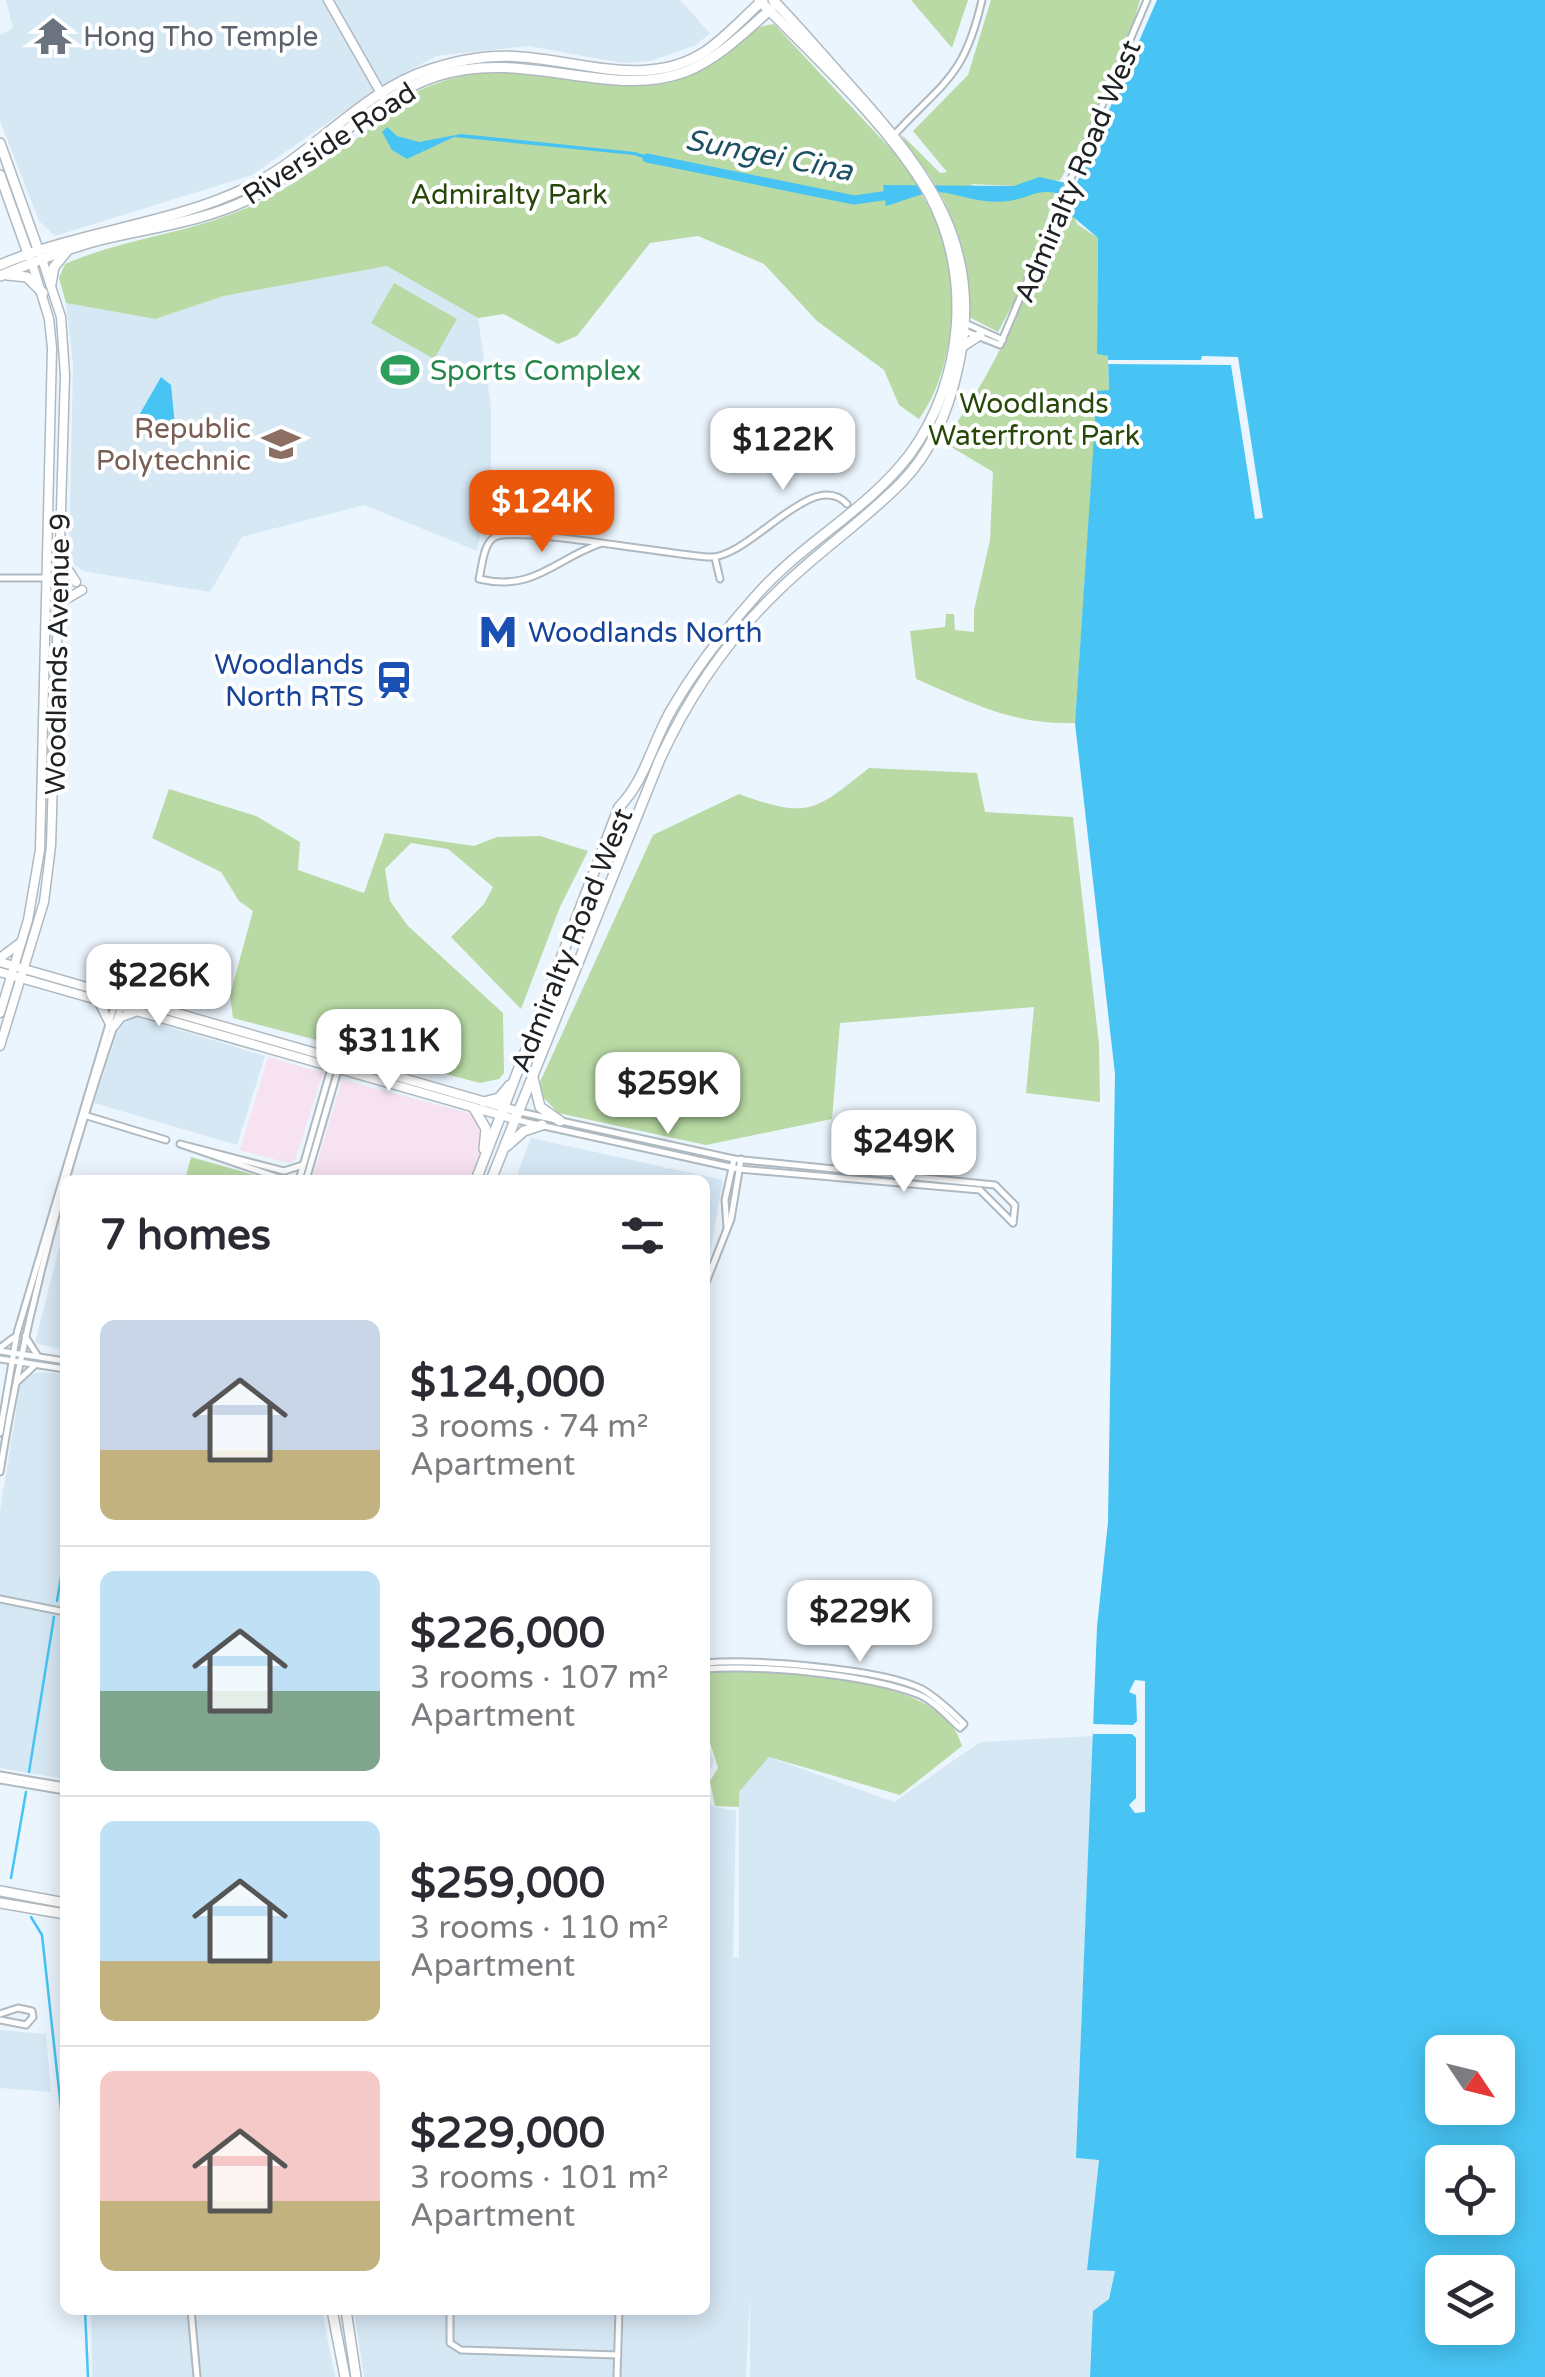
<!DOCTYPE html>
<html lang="en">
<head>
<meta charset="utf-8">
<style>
	body { margin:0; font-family:"Varela Round",sans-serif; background:#f2f2f3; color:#2b2b33; height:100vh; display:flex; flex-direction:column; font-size:38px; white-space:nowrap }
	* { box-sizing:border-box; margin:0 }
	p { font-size:32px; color:#7c7c81 }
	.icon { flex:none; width:55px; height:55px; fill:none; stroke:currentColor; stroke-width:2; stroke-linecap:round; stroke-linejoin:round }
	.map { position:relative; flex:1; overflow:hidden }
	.sheet { position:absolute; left:60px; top:1175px; width:650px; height:1140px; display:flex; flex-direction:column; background:#fff; border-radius:15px; box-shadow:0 5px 25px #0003 }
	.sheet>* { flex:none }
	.needle { width:65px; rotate:125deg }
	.tools { position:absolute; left:1425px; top:2035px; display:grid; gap:20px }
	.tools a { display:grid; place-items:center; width:90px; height:90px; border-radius:15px; background:#fff; box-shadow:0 5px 25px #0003; font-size:50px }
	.price { position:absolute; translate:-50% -85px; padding:0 22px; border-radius:20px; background:#fff; color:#222; font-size:32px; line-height:65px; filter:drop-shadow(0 2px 5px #0008) }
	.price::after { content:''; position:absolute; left:50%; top:60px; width:30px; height:22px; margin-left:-15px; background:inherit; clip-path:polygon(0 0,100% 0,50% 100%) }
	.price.on { background:#ea580c; color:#fff }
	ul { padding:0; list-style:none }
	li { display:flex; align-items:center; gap:30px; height:250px; padding:0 40px }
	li+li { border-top:2px solid #e1e1e2 }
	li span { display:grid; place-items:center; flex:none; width:280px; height:200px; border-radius:15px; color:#555 }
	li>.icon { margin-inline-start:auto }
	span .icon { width:120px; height:120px; fill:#fffc; stroke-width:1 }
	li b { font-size:42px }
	h2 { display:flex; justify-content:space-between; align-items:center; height:120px; padding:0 40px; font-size:42px }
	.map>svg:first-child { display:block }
	.commercial { fill:#f7e2f1 }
	.built { fill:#d7e8f5 }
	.green { fill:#b9daa4 }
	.water { fill:#47c4f4; fill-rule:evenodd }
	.pier { fill:#ebf5fd }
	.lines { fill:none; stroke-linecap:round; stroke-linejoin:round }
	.stream { stroke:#47c4f4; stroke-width:2.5 }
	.river { stroke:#47c4f4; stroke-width:9 }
	.street-casing { stroke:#afb9c0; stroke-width:9 }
	.secondary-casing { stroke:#afb9c0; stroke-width:11 }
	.primary-casing { stroke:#afb9c0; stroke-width:12 }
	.street { stroke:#fff; stroke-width:5 }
	.secondary { stroke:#fff; stroke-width:8 }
	.primary { stroke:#fff; stroke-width:9 }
	.labels { text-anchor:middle; stroke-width:8; stroke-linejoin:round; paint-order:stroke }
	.worship-label { font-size:28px; fill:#5b616d; stroke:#fff; text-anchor:start }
	.street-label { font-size:28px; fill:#1e2224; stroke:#fff }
	.park-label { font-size:28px; fill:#28480a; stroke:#fff }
	.leisure-label { font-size:28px; fill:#27864d; stroke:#fff; text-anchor:start }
	.education-label { font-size:28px; fill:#785e54; stroke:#fff; text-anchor:end }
	.transit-label { font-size:28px; fill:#164399; stroke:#fff; text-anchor:start }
	.water-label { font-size:30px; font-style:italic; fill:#1e5064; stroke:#fff }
</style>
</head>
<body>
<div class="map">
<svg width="1545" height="2377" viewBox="0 0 1545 2377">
	<rect width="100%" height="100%" fill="#ebf5fd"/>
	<g class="commercial">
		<path d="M268,1057l55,16 -28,87 -5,3 -50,-13z"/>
		<path d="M342,1080l131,34 11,28 -14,38h-158z"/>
	</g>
	<g class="built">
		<path d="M6,0h674l30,33 -14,12 -45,16 -29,2 -93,-17 -93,10 -55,30 -129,89 -197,61 -16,-15 -39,-100v-86l13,-7z"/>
		<path d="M387,266l91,52 13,89v72l-14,72 -113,-46 -122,32 -32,55 -127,-21 -9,-7 -5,-12 4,-187 -7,-62 89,16 69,-23z"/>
		<path d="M124,1013l141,43 -28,89 -143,-42z"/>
		<path d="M531,1138l192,42 -18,102v-102h-190z"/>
		<path d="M65,1225v125l-30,-7z"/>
		<path d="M39,1372l26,2v405l-65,-11v-257l20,-124 6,-10z"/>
		<path d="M705,1735l9,27 -7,15 4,29 25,5 -3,146 6,1v-166l30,-35 125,45 86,-60 113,-6 -17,422 23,2 -12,110 28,1 -25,106h-340v-80l-4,80h-382l-10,-67h351z"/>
		<path d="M0,2030l46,4 5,58 -51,-4z"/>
		<path d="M91,2310h231l13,67h-243z"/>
	</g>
	<g class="green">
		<path d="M911,0h57l-16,48z"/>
		<path d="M991,0h149c-18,63 -46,125 -80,180l-46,6 -44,-2 32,16 33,-10 20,2 -23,76 -34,64 -29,-15c-3,-48 -8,-91 -36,-136 -9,-15 -25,-30 -31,-46l38,38 7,-1 -34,-41 55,-56z"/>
		<path d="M774,24l128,137 17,24 -3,2c47,60 47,171 3,232l-20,-14 -15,-35 -67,-49 -53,-57 -66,-28 -48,7 -73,93 -19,8 -54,-30 -26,4 -91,-52 -163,30 -69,23 -89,-16 -7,-25 6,-14c57,-25 121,-30 179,-55 58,-24 104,-67 156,-101l7,-6 -2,-4c56,-32 109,-30 171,-20 25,5 50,11 76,6 45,-9 76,-55 122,-60z"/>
		<path d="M1067,197l10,27 21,14 -1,115 11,3 1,35 -11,1 -23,331c-63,2 -102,-20 -159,-44l-6,-48 35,-4 1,-13h8l1,16 19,2v-22l16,-70 3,-68 -50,-30c57,-76 88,-159 124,-245z"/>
		<path d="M394,283l63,36 -23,40 -63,-36z"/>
		<path d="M869,768l108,5 8,39 88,5 26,227 1,58 -74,-9 8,-86 -194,16 -8,96 -126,26 -148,-32 -15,-16 -3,-15 113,-247 86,-41c69,25 75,18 130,-26z"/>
		<path d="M169,789l87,27 44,26 -2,28 66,23 21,-60 89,13 23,-9 43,-1 48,15 -28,56 -39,102 -70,-72 33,-33 9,-17 -45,-38 -37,-6 -26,26 5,32 18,25 95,87 1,60 -5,6 -19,4 -247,-65 -3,-23 23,-84 -14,-10 -18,-29 -69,-34z"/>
		<path d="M191,1157l81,23h-87z"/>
		<path d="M775,1669c56,11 170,14 187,77l-62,49 -131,-38 -30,35v15l-24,-1 -5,-25 8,-13 -13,-41v-55z"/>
	</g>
	<g class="water">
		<path d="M1157,0h388v2377h-455l3,-66 16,-12 6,-28 -28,-1 12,-110 -23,-2 21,-531 11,-105 7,-448 -40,-351 22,-332 12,-1 -1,-34 -11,-2 1,-116 -27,-23 -2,-18c-33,-11 -31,-1 -60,4 -22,3 -41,-3 -62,-8 -20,-4 -42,8 -61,13l-3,-21 131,1 25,-9 37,8zM1442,2052h56v56h-56zM1442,2162h56v56h-56zM1442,2272h56v56h-56z"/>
		<path d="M387,127l10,9 22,6 42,-8 174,18 23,7 -1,4 -23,-8 -180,-18 -47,22 -15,-9 -10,-18z"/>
		<path d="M161,377l10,8 4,41 -25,3 -16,-5z"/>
	</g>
	<g class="pier">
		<path d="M1202,356l36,1 25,161 -8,1 -24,-154 -123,-1v-4h93z"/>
		<path d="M1135,1680l10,1v131l-10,1 -6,-8 7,-7v-60l-4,-4h-39v-10l40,1 4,-4 -1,-26 -7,-3z"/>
	</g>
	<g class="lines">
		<g class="stream">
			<path d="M57,1601l8,-48"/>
			<path d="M29,1772l25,-155"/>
			<path d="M11,1878l15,-86"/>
			<path d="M31,1917l11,18 23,210"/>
			<path d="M85,2310l3,67"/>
		</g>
		<path class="river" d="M647,158l207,42 42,-6"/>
		<g class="street-casing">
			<g id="street">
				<path d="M894,135c50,-54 70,-57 88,-135"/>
				<path d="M965,323l38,17"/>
				<path d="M962,330l38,15 147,-345"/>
				<path d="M602,543c-48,16 -67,49 -123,36 3,-11 4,-36 16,-42 22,-11 176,18 213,20 42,3 104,-91 139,-53"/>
				<path d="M715,558l5,21"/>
				<path d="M0,578h59"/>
				<path d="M520,1112l214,47 261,26 20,20 -2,18"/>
				<path d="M84,1115l82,25"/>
				<path d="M517,1120l222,49 241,21 33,33"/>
				<path d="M285,1180l-105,-36 104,27 19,-6"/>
				<path d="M299,1180l35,-122"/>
				<path d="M306,1180l35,-120"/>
				<path d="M727,1228l-2,-28 9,-41"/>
				<path d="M705,1285l26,-66 10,-60"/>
				<path d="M25,1336l12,19"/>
				<path d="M0,1348l13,-10"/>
				<path d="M0,1351l65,10"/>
				<path d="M0,1359l65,10"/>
				<path d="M17,1382l17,-16"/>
				<path d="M0,1433l17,-100 98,-329"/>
				<path d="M0,1472c25,-160 68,-313 121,-466"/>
				<path d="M0,1599l65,13"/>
				<path d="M705,1663c48,-4 175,5 217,26 15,9 30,23 42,35l-4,4c-13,-12 -27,-28 -43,-34 -53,-20 -156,-29 -212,-25"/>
				<path d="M0,1775l65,11"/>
				<path d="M0,1780l65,11"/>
				<path d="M0,2014l18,-6 14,3 1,6 -7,8 -26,-5"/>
				<path d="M191,2310l6,67"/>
				<path d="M450,2310v33l11,7 157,5"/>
				<path d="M617,2377l2,-67"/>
			</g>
		</g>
		<g class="secondary-casing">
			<g id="secondary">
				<path d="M328,0l54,95"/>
				<path d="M63,562l13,20"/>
				<path d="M58,604l24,-14"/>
				<path d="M0,958l20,-15"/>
				<path d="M0,962l517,149"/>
				<path d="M0,972l514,147"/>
				<path d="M99,1002l11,22"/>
				<path d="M0,1013l28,-93 12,-70 12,-502 -3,-29 -17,-56"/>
				<path d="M114,1026l7,-9 14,-5"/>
				<path d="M0,1046l44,-144 7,-56 14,-471 -4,-58 -19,-58"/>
			</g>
		</g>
		<g class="primary-casing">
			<g id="primary">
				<path d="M0,143l39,109"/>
				<path d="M0,175l29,81"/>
				<path d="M0,265c79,-34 169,-40 246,-77 66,-31 115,-97 185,-119 28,-9 60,-15 90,-12 60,4 129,32 185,-6 20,-14 38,-34 57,-51"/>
				<path d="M7,275l20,2 16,16"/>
				<path d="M0,276c33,-14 66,-27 100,-36 49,-12 101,-18 147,-40 67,-33 121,-102 190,-124 88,-28 173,24 248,-4 33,-13 60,-40 86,-63"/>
				<path d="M51,284l3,-17 13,-16"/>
				<path d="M963,346l17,-11"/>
				<path d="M533,1078l7,29 20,14"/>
				<path d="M484,1102l15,-4 11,-13"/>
				<path d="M474,1108l12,21 -2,20"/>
				<path d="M507,1146l17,-15 18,-6"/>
				<path d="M476,1180l143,-373c25,-25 33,-62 50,-93 23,-41 53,-80 85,-116 46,-54 113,-87 156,-144 54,-73 63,-180 19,-260 -40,-69 -114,-137 -170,-194"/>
				<path d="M491,1180l169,-421c29,-63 67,-119 117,-167 39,-39 87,-71 125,-110 31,-32 47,-73 56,-115 27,-119 -29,-193 -104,-277 -27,-30 -53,-61 -81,-90"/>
				<path d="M0,1891l65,12"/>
				<path d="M0,1903l65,11"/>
				<path d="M332,2310l13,67"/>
				<path d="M346,2310l10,67"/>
			</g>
		</g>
		<use href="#street" class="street"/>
		<use href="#secondary" class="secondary"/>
		<use href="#primary" class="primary"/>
	</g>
	<defs>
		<g id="temple-bare" transform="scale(3)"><path d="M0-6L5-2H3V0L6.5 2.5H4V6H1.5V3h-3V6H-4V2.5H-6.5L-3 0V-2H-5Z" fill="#6b7280" stroke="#fff" stroke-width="2.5" paint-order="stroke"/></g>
		<g id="stadium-bare" transform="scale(3)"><path d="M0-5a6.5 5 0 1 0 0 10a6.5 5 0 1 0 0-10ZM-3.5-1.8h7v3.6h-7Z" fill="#2e9e5b" stroke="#fff" stroke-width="2.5" paint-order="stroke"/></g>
		<g id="university-bare" transform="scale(3)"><path d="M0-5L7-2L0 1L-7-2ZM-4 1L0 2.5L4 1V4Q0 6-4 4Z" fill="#8d6e63" stroke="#fff" stroke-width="2.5" paint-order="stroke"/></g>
		<g id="metro-bare" transform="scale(3)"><path d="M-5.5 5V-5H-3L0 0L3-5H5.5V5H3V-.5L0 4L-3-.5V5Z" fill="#1a4fb4" stroke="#fff" stroke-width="2.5" paint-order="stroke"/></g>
		<g id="station-bare" transform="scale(3)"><path d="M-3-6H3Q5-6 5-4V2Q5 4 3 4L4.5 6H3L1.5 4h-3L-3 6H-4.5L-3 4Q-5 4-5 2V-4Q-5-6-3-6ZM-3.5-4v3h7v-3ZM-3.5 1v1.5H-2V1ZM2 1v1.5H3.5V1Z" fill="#1a4fb4" stroke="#fff" stroke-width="2.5" paint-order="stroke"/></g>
	</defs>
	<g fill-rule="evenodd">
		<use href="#temple-bare" x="53" y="36"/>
		<use href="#stadium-bare" x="400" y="370"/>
		<use href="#university-bare" x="281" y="444"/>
		<use href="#metro-bare" x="498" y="632"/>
		<use href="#station-bare" x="394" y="680"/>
	</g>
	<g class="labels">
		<g class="worship-label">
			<text x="83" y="46">Hong Tho Temple</text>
		</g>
		<g class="street-label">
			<text transform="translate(329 143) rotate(-33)" y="10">Riverside Road</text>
			<text transform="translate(1077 171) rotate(-67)" y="10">Admiralty Road West</text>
			<text transform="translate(57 654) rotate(-89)" y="10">Woodlands Avenue 9</text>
			<text transform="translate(571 940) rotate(-68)" y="10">Admiralty Road West</text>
		</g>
		<g class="park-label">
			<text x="509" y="204">Admiralty Park</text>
			<text x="1034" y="413">Woodlands<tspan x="1034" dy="32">Waterfront Park</tspan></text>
		</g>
		<g class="leisure-label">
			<text x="430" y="380">Sports Complex</text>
		</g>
		<g class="education-label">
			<text x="251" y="438">Republic<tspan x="251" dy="32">Polytechnic</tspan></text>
		</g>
		<g class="transit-label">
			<text x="528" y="642">Woodlands North</text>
			<text x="364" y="674" text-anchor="end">Woodlands<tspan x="364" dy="32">North RTS</tspan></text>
		</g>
		<g class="water-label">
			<text transform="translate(769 155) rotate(11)" y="10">Sungei Cina</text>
		</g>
	</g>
</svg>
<div class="tools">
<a><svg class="needle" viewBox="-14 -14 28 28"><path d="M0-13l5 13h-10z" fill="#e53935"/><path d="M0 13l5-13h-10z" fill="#7c7c81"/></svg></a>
<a><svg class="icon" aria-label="locate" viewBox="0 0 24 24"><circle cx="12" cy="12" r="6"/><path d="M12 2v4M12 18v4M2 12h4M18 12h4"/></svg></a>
<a><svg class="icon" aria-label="layers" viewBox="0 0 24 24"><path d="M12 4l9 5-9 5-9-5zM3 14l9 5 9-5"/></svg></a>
</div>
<b class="price" style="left:783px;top:493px">$122K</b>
<b class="price on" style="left:542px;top:555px">$124K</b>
<b class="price" style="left:159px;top:1029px">$226K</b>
<b class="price" style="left:389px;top:1094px">$311K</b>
<b class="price" style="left:668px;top:1137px">$259K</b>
<b class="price" style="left:904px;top:1195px">$249K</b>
<b class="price" style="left:860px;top:1665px">$229K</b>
<section class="sheet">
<h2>7 homes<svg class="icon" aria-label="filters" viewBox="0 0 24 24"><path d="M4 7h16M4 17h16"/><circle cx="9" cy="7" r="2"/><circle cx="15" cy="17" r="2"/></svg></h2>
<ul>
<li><span style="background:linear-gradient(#c9d6e8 65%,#c2b280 0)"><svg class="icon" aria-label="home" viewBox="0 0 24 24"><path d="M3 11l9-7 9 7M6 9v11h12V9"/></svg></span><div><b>$124,000</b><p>3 rooms · 74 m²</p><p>Apartment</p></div></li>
<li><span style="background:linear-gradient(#bfe0f5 60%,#7fa58c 0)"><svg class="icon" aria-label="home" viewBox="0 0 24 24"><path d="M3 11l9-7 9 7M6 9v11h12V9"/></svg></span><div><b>$226,000</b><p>3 rooms · 107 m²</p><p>Apartment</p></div></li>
<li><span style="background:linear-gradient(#bfe0f5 70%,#c2b280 0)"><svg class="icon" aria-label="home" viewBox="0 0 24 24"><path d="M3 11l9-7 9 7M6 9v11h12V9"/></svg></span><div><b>$259,000</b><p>3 rooms · 110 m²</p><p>Apartment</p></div></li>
<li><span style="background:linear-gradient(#f6c9c9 65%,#c2b280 0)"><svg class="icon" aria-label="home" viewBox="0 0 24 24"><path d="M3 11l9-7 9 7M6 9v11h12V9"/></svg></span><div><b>$229,000</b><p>3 rooms · 101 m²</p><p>Apartment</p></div></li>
</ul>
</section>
</div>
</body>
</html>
